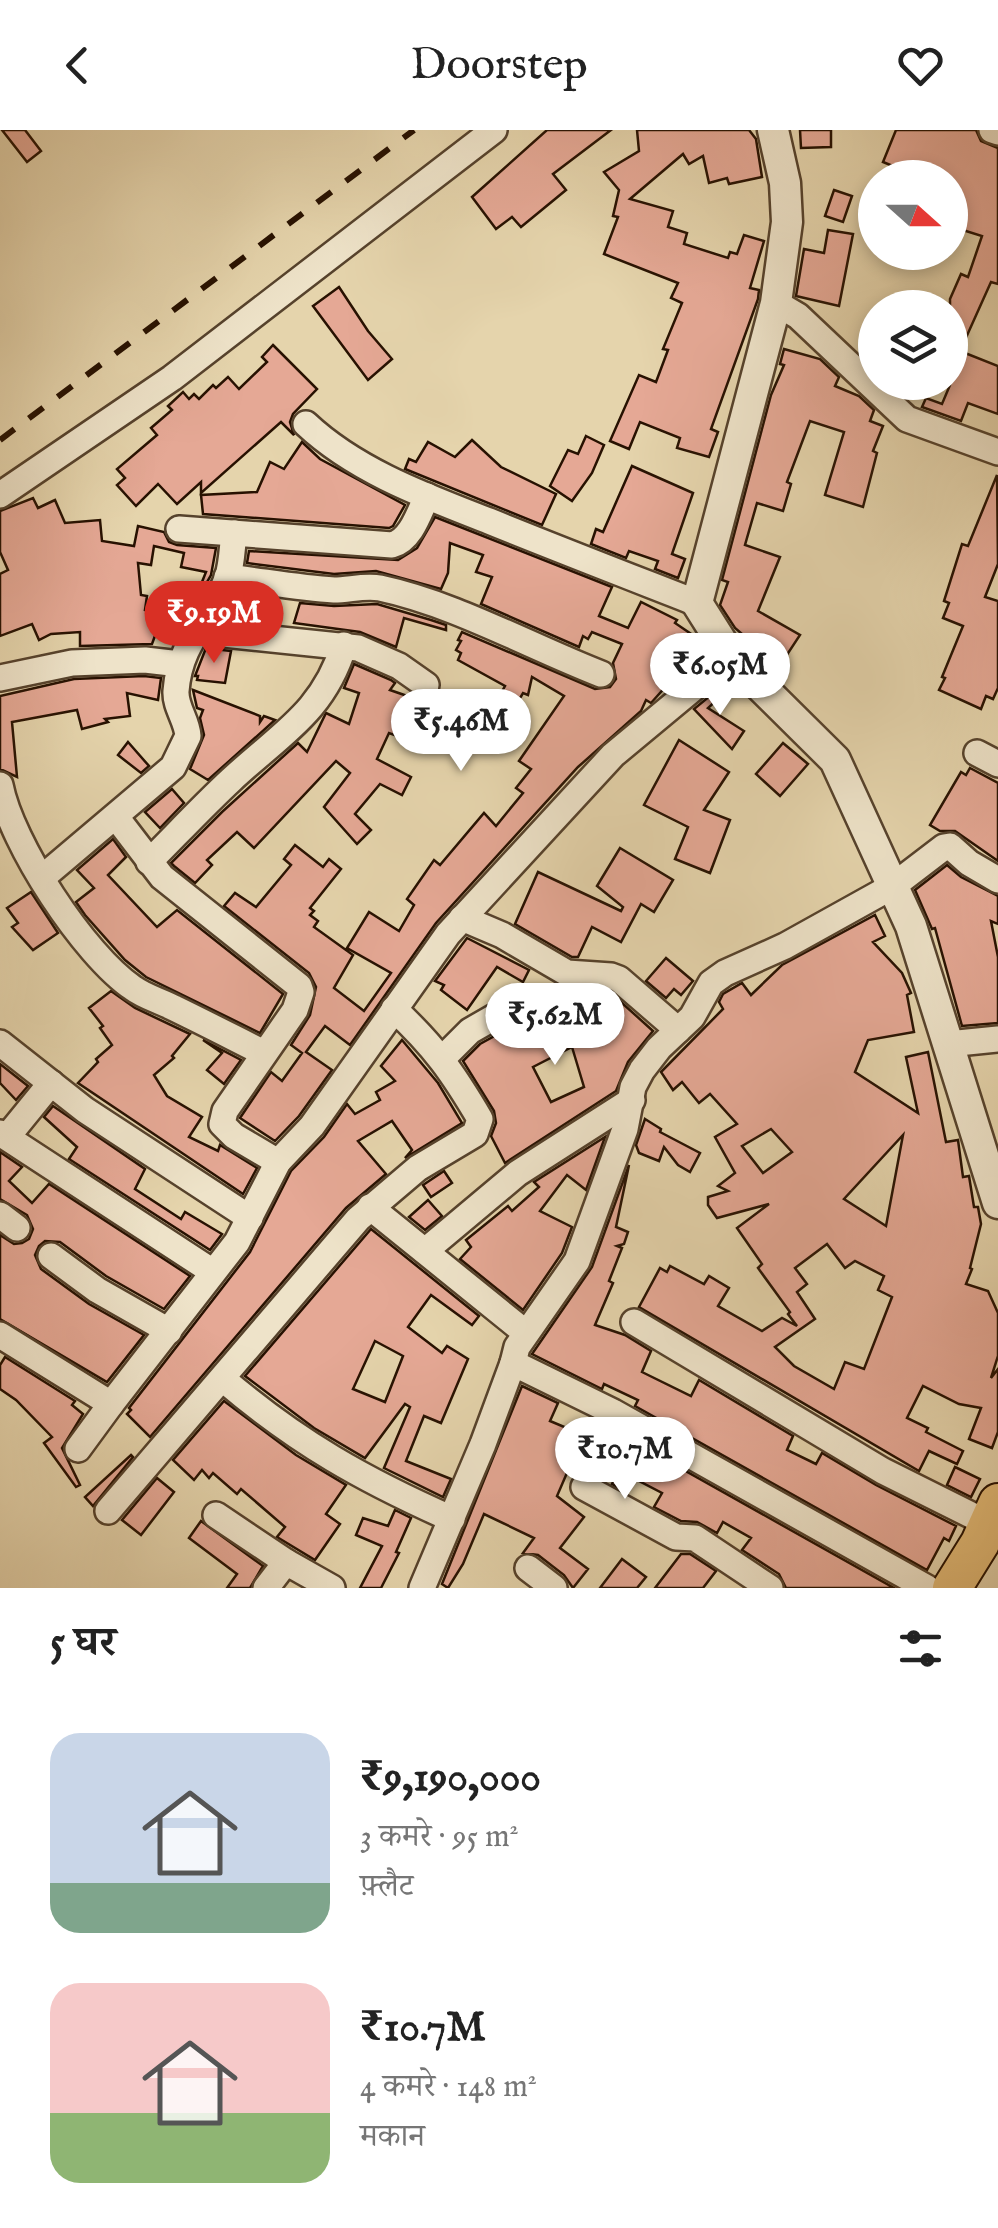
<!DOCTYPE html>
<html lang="hi">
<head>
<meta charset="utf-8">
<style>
	body { margin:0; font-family:"IM FELL English","Noto Serif Devanagari",serif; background:#f6f6f6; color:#222; height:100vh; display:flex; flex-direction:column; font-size:38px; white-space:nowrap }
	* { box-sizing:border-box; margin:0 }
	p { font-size:32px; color:#767676 }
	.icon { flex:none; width:55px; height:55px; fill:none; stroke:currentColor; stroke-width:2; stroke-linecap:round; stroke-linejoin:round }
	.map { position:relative; height:1458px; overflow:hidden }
	.sheet { display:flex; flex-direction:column; background:#fff; flex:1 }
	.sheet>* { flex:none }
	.needle { width:65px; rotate:111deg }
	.fabs { position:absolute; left:858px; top:30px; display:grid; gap:20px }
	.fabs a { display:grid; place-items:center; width:110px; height:110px; border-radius:50%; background:#fff; box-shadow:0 5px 15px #0003; font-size:50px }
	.price { position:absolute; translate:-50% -85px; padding:0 22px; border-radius:35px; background:#fff; color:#222; font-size:32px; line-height:65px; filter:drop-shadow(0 2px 5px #0008) }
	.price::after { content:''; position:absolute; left:50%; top:60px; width:30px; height:22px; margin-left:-15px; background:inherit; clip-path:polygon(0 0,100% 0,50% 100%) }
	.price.current { background:#d93025; color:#fff }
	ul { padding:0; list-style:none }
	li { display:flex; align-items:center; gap:30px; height:250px; padding:0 50px }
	li span { display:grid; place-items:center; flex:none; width:280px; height:200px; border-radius:30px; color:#555 }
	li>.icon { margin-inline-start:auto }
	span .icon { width:120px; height:120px; fill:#fffc; stroke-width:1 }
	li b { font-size:42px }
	h2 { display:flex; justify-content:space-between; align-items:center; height:120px; padding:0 50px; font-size:42px }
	header { display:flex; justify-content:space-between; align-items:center; height:130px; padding:0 50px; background:#fff; font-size:45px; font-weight:600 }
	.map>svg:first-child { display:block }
	.building { fill:#e5a895; stroke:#271101; stroke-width:2.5; fill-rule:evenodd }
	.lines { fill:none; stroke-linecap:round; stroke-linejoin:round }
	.minor-casing { stroke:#56422c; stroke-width:30 }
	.tertiary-casing { stroke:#56422c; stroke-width:35 }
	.primary-casing { stroke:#271101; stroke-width:42 }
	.minor { stroke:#eee3c9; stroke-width:25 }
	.tertiary { stroke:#eee3c9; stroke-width:30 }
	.primary { stroke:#e2ba76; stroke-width:38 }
	.rail { stroke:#271101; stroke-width:6; stroke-dasharray:18 18; stroke-linecap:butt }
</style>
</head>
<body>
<header><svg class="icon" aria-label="back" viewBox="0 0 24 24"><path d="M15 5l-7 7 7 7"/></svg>Doorstep<svg class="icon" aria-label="heart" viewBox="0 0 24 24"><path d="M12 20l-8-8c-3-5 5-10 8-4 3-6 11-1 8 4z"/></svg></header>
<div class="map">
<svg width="998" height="1458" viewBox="0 0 998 1458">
	<rect width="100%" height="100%" fill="#e5d4ac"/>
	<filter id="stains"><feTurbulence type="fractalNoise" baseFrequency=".002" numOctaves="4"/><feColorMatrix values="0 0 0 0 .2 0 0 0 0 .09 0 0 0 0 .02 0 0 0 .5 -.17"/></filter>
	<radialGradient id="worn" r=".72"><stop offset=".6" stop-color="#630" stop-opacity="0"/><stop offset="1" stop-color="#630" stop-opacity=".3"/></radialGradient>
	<g class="building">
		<path d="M2,0h23l16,21 -14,11z"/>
		<path d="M547,0h64l-58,44 13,16 -45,37 -9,-10 -16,12 -24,-32z"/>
		<path d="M637,0h112l7,9 6,38 -33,7 -2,-6 -18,5 -6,-27 -14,8 -6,-10 -53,45 43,12 -5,16 19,6 -3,11 44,14 2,-6 7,2 7,-19 20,6 -14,47 9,2 -1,9 -47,130 7,3 -9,25 -32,-9 3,-10 -40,-16 -11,27 -19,-8 29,-66 17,7 12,-32 -5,-1 19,-46 -11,-5 7,-15 -74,-29 14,-37 -5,-1 6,-26 -15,-18 35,-21z"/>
		<path d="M800,0h31v17l-30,1z"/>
		<path d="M896,0h80l5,11 17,7v136l-7,-2 -31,69 38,15v48l-30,-11 -7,18 -39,-14 4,-9 16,6 8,-19v-86l11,-25 7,3 14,-41 -32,-10v-48h-28l-39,-16z"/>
		<path d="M834,60l18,6 -9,26 -18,-6z"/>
		<path d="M828,100l25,4 -14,72 -43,-10 8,-47 20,4z"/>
		<path d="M339,157l29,44 24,28 -24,21 -55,-74z"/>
		<path d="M273,215l44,44 -24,25 -3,8 4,13 -13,-13 -80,71v-11l-24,22 -19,-20 -22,22 -19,-21 8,-7 -8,-9 40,-34 -6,-7 21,-18 -4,-4 15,-14 6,7 5,-5 5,5 14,-14 3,3 12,-11 11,12 28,-27 -5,-5z"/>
		<path d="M784,219l36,10 19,18 -4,9 24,10 15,14 -4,11 13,5 -10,25 4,2 -14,54 -38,-12 19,-63 -34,-11 -23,61 4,2 -8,27 -26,-8 -12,42 35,12 -22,54 42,24 -23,35 -31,-25 3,-5 -14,-12 -15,-23 8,-23 -6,-2 49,-185 13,-30 -4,-1z"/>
		<path d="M586,306l18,9 -12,28 -20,28 -22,-15 18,-36 10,4z"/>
		<path d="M472,310l29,27 55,27 -14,31 -137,-56 4,-10 7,3 12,-20 27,15z"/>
		<path d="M302,312l18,17 85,46 -12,21 -4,2 -186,-14 -2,-19 56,-3 13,-30 14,7z"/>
		<path d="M632,336l61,27 -21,61 13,5 -7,19 -23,-9 3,-8 -29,-10 -3,7 -35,-14 5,-15 7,3z"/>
		<path d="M997,345l1,89 -13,33 13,4v87l-5,11 -7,-3 -5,13 -42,-19 6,-12 -3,-1 21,-51 -20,-8 6,-15 -5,-2 18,-57 6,2z"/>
		<path d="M33,368l5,10 17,-8 10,23 35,-3 2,21 32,5 4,-20 26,6 5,10 8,3 39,3 -5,27 -21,37 16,-40 -25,-5 3,-14 -30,-7 -3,19 -13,-2 3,32 6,1 -2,14 18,4 -11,30 -72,2v-14l-29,2 -12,6 -7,-16 -32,12v-62l8,-4 -8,-18v-41z"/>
		<path d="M435,387l177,70 -13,29 29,12 13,-26 36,18 -2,3 22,15v6l11,11 -36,30 -3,-2 -18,20 -5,-3 -5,11 -63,56 -142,156 -86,122 -25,-19 -19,26 26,18 -33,46 -24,25 -35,-23 31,-46 11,9 20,-28 -11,-8 19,-30 6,-28 -7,-14 -85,-67 11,-13 21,14 35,-42 -7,-6 11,-14 28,22 6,-8 12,10 -31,39 4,3 -4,4 8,6 -4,6 39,28 -19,33 30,23 27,-38 -44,-25 22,-36 30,19 15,-26 -7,-6 27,-39 6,5 44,-52 12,13 27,-33 -7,-5 15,-19 -12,-8 45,-65 -32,-19 -4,18 -5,-2 -18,31 -16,-9 16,-29 -47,-26 3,-7 -5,-3 5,-9 -3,-1 4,-8 133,57 15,-2 6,-8 -3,-16 9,-19 -30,-12 -4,7 -5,-3 -4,11 -98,-43 11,-27 -16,-5 7,-17 -33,-12 -2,30 -7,16 -65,-18 -42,3 -87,-11 2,-12 149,9 19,-12z"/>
		<path d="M238,465l28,4 -2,23 -39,-4z"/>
		<path d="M300,473l34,3 43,-2 54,16 15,5v5l-42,-12 -8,29 -36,-15 -66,-9z"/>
		<path d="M206,518l25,3 -6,32 -28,-3 1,-4h-3z"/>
		<path d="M354,534l37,16 4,3 -5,7 26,9 -16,38 -11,-4 -12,26 34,18 -9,18 -22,-11 -25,30 16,16 -14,14 -33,-37 26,-34 -14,-12 -82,87 -17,-16 -30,28 5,5 -17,18 -21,-17 -3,-3 51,-51 76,-69 9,9 19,-39 23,11 10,-31 -15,-5z"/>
		<path d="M144,546l17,2 -3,22 -31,-7 3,23 -25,3 3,3 -26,7 -5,-19 -65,12 5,55 -17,-8v-73l74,-17z"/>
		<path d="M728,551l5,4 -25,23 36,23 -12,18 -38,-40z"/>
		<path d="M193,560l67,26v6l4,-6 11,4 -67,60 -18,-11 14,-34 -4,-17 3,-8 -6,-2z"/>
		<path d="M679,610l50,32 -25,38 26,10 -20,53 -35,-14 13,-32 -44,-22z"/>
		<path d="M128,612l21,24 -8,7 -23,-18z"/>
		<path d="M783,613l25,21 -28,32 -24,-22z"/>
		<path d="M970,638l28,15v78l-43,-30h-15l-10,-6 31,-53 5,3z"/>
		<path d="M172,659l12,14 -24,25 -15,-16z"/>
		<path d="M113,709l13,18 -18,18 49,52 20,-17 106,84 -23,39 -114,-56 -21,-17 -40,-45 -9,-13 18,-14 -17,-18z"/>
		<path d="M620,718l53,32 -19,32 -13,-8 -20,38 -29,-15 -14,30h-6l-57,-33 23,-52 83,39 2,-4 -26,-21z"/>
		<path d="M947,735l14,12 37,19v28l-7,-3 7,36v66l-36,3 -27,-98 -3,1 -17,-39z"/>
		<path d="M31,762l27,41 -25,17 -21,-23 6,-4 -11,-15z"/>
		<path d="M875,785l10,21 -12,6 29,31 9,20 -4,2 7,37 -46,8 -13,32 63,41 -12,-56 22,-5 18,90 12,-2 5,37 6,-1 5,31h4l3,17 -11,44 2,1 -6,15 22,7 10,22v43l-7,22 7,-9v63l-6,16 -23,-9 12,-31 -22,-4 -36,-18 -16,32 21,10 -2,4 37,19 -6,13 -28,-13 -10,20 -280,-164 21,-39 7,4 3,-6 34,18 5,-8 20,12 -11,18 44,25 20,-13 15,8 -9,-12 2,-2 -32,-44 4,-4 -25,-36 32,-24 -52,14 -9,-13v-8l20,-6 -10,-5 17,-13 -20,-36 22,-13 -27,-30 -11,9 -17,-21 -9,8 -12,-18 62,-63 -4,-7 4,-8 19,-11 9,12 31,-30zM771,999l21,23 -29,21 -21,-27zM903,1005l-17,91 -42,-27zM827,1114l18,24 10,-7 29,15 -6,14 14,7 -28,72 -19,-7 -11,27 -40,-23 -19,-19 40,-28 -18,-27 10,-8 -12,-16z"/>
		<path d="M467,808l62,32 -6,12 -26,-15 -30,43 -26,-20 3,-5 -9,-4z"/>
		<path d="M666,828l27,23 -12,14 -7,-6 -8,9 -20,-17z"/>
		<path d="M580,860l31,3 42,38 -25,31 -12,29 -111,72 -14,-27 5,-13 -2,-12 -31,-50 17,-17 20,-11 3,6 26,-14 -3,-7 9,-5 7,-11 7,15 21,-11zM572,917l12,40 -33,15 -18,-35z"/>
		<path d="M111,861l24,17 55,26 -18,22 2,2 -20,17 13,21 35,21 -13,20 29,14 2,-6 37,23 -14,26 -165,-111 20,-21 -2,-3 16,-14 -12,-17 3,-2 -14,-18z"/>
		<path d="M203,910l38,20 -17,24 -17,-14 15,-17z"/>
		<path d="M402,910l36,43 24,40 -57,35 7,-8 -20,-29 -34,20 28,33 -40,34 -196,229 -23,-23 4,-4 -2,-2 121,-156 41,-81 33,-34 23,-33 8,10 25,-14 -4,-8 19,-11 -14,-15z"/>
		<path d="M0,934l28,22 -12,14 -16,-17z"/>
		<path d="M53,976l92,63 -10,20 46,30 4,-7 37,22 -12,16 -141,-91 8,-12 -33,-30z"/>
		<path d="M645,989l16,10 -1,3 40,21 -10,19 -12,-7 -14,-18 -5,14 -20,-8 -3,-8z"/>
		<path d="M605,1007l-19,53 -19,-15 -27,36 32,16 -10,26 -39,57 -63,-51 11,-12 -5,-7 42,-34 4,5 27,-24 -5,-5z"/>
		<path d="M0,1022l22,15 -13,14 23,22 17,-19 141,92 -26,33 -58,-33 -46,-34 -15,-1 -6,5 -4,9 6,14 48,35 55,31 -37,47 -107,-63v-84l14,9 8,-1 7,-4 4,-10 -6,-14 -27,-16z"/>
		<path d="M629,1035l-13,62 12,5 -4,12 -7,2 5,2 -13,33 4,2 -18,42 30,10 26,16 -9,21 49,24 8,-16 94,56 -6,14 29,14 6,-11 54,32 80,41 -7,15 -5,-3 -17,32 -292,-164 3,-6 -34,-16 -2,5 -70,-35 60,-87z"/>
		<path d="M444,1041l8,12 -21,14 -8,-12z"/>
		<path d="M428,1070l14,16 -17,14 -16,-13z"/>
		<path d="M371,1099l108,87 -7,9 -41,-30 -23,32 34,26 5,-7 21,13 -27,64 -17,-7 -18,45 45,18 -8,18 -59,-29 26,-61 -5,-3 -40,54 -51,-30 -69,-52zM375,1211l28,15 -18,46 -32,-13z"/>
		<path d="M5,1227l70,44 -3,4 11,9 -21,34 18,37 -4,2 -32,-44 8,-6 -36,-37 -16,-11v-24z"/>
		<path d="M522,1256l36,17 -8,18 57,24 2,-4 12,5 4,-9 269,151h-108l-7,-14 -37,-24 9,-12 -28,-16 -6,11 -20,-11 -16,-1 -27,-14 8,-14 -29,-15 -8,13 -13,-7 7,-13 -43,-19 -19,44 27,21 -24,31 28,21 -15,19 -9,-13 -26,-20 -15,-2 11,-15 -50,-24 -21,50 -15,24 -6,-4z"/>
		<path d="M224,1271l72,54 50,30 -20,29 14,10 -25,36 -38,-23 8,-10 -44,-38 -4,5 -24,-21 -4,5 -7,-8 -8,10 -21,-20z"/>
		<path d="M131,1325l2,2 -40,49 -8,-9z"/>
		<path d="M955,1337l25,12 -9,18 -24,-12z"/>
		<path d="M157,1348l17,14 -33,43 -19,-15z"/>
		<path d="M395,1380l16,8 -15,34 3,1 -18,35h-21l22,-42 -26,-11 7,-17 25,8z"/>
		<path d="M201,1391l62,45 -13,22h-23l10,-14 -48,-36z"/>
		<path d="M681,1424h9l26,17 -13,17h-48z"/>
		<path d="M622,1429l24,18 -9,11h-37z"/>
	</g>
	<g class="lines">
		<g class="minor-casing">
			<g id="minor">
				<path d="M992,0l6,2"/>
				<path d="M776,173l22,13 109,103 91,33"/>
				<path d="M306,294c50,47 119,72 183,97 69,28 139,55 208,82"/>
				<path d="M0,365l172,-117 322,-248"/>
				<path d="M179,399l213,16c19,-5 27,-32 35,-49"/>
				<path d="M227,447c35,4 72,11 107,13 15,0 31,-5 46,-2 75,16 149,58 221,86"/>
				<path d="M195,501l163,17 41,18 27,19"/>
				<path d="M0,548l72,-15 73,-3 35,4"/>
				<path d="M977,623l21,11"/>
				<path d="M0,655c11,58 84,170 133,203 12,9 28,13 41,20 31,15 60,30 90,45"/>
				<path d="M116,687l46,60 137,109 2,6 -6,18 -70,101 -3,13 12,12 44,26"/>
				<path d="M149,732c27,-27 54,-56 82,-82 49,-46 92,-67 113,-135"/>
				<path d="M43,747l130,-110 15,-31c-1,-16 -13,-29 -12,-45 4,-52 34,-68 51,-112 5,-14 5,-31 7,-46"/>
				<path d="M462,788l40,17 65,38 44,3 8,3 59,51"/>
				<path d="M0,913l85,67 165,108"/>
				<path d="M948,914l50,-5"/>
				<path d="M443,928l27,-27 56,-32"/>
				<path d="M0,1003l213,139"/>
				<path d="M7,1007l44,-54"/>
				<path d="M370,1077l156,126"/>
				<path d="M0,1085l17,13"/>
				<path d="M425,1121l93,-78 114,-73"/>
				<path d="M51,1126l46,34 72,41"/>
				<path d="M634,1192l249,149 106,53"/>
				<path d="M0,1205l111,69 126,-162 41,-80 34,-36 136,-192 165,-179 118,-98"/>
				<path d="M513,1233l4,-16 60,-86 48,-132 8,-42 9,-17 17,-22 33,-31 19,-34 14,-10 60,-27 108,-60 51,-39 6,-1 19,17 29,17"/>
				<path d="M224,1250c74,63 140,100 228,139"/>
				<path d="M78,1319l33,-45"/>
				<path d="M584,1357l92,50 19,1 75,50"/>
				<path d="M108,1381l250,-292 60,-51 57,-34 5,-15c-27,-46 -46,-73 -86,-110"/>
				<path d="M216,1385l70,47"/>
				<path d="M528,1438l26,20"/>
				<path d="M266,1458l20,-26 46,26"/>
				<path d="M422,1458l61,-144 30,-81 100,49 314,176"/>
			</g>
		</g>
		<g class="tertiary-casing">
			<path id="tertiary" d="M773,0l12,53 2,39 -11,81 -79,300 34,54 104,103 76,166 87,277"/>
		</g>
		<g class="primary-casing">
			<path id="primary" d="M952,1458l28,-45 18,-40"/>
		</g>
		<use href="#minor" class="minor"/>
		<use href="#tertiary" class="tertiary"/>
		<use href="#primary" class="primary"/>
		<path class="rail" d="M0,310l414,-310"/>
	</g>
	<rect width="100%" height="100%" filter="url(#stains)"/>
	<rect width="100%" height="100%" fill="url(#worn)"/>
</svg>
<div class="fabs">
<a><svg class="needle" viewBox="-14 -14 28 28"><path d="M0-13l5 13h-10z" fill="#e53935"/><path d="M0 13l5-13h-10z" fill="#767676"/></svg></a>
<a><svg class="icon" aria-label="layers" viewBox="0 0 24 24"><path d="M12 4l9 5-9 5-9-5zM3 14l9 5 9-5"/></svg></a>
</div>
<b class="price current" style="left:214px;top:536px">₹9.19M</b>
<b class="price" style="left:720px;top:588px">₹6.05M</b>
<b class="price" style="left:461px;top:644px">₹5.46M</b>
<b class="price" style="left:555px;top:938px">₹5.62M</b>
<b class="price" style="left:625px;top:1372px">₹10.7M</b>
</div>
<section class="sheet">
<h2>5 घर<svg class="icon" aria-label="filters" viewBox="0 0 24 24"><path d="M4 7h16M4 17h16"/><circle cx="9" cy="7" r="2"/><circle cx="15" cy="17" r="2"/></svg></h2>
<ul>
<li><span style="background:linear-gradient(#c9d6e8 75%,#7fa58c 0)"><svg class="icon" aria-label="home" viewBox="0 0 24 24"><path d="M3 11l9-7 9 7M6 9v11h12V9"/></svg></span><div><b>₹9,190,000</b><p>3 कमरे · 95 m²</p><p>फ़्लैट</p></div></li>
<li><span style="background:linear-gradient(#f6c9c9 65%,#8fb573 0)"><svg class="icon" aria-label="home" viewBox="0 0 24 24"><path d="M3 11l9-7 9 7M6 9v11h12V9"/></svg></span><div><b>₹10.7M</b><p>4 कमरे · 148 m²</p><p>मकान</p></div></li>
</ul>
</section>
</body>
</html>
